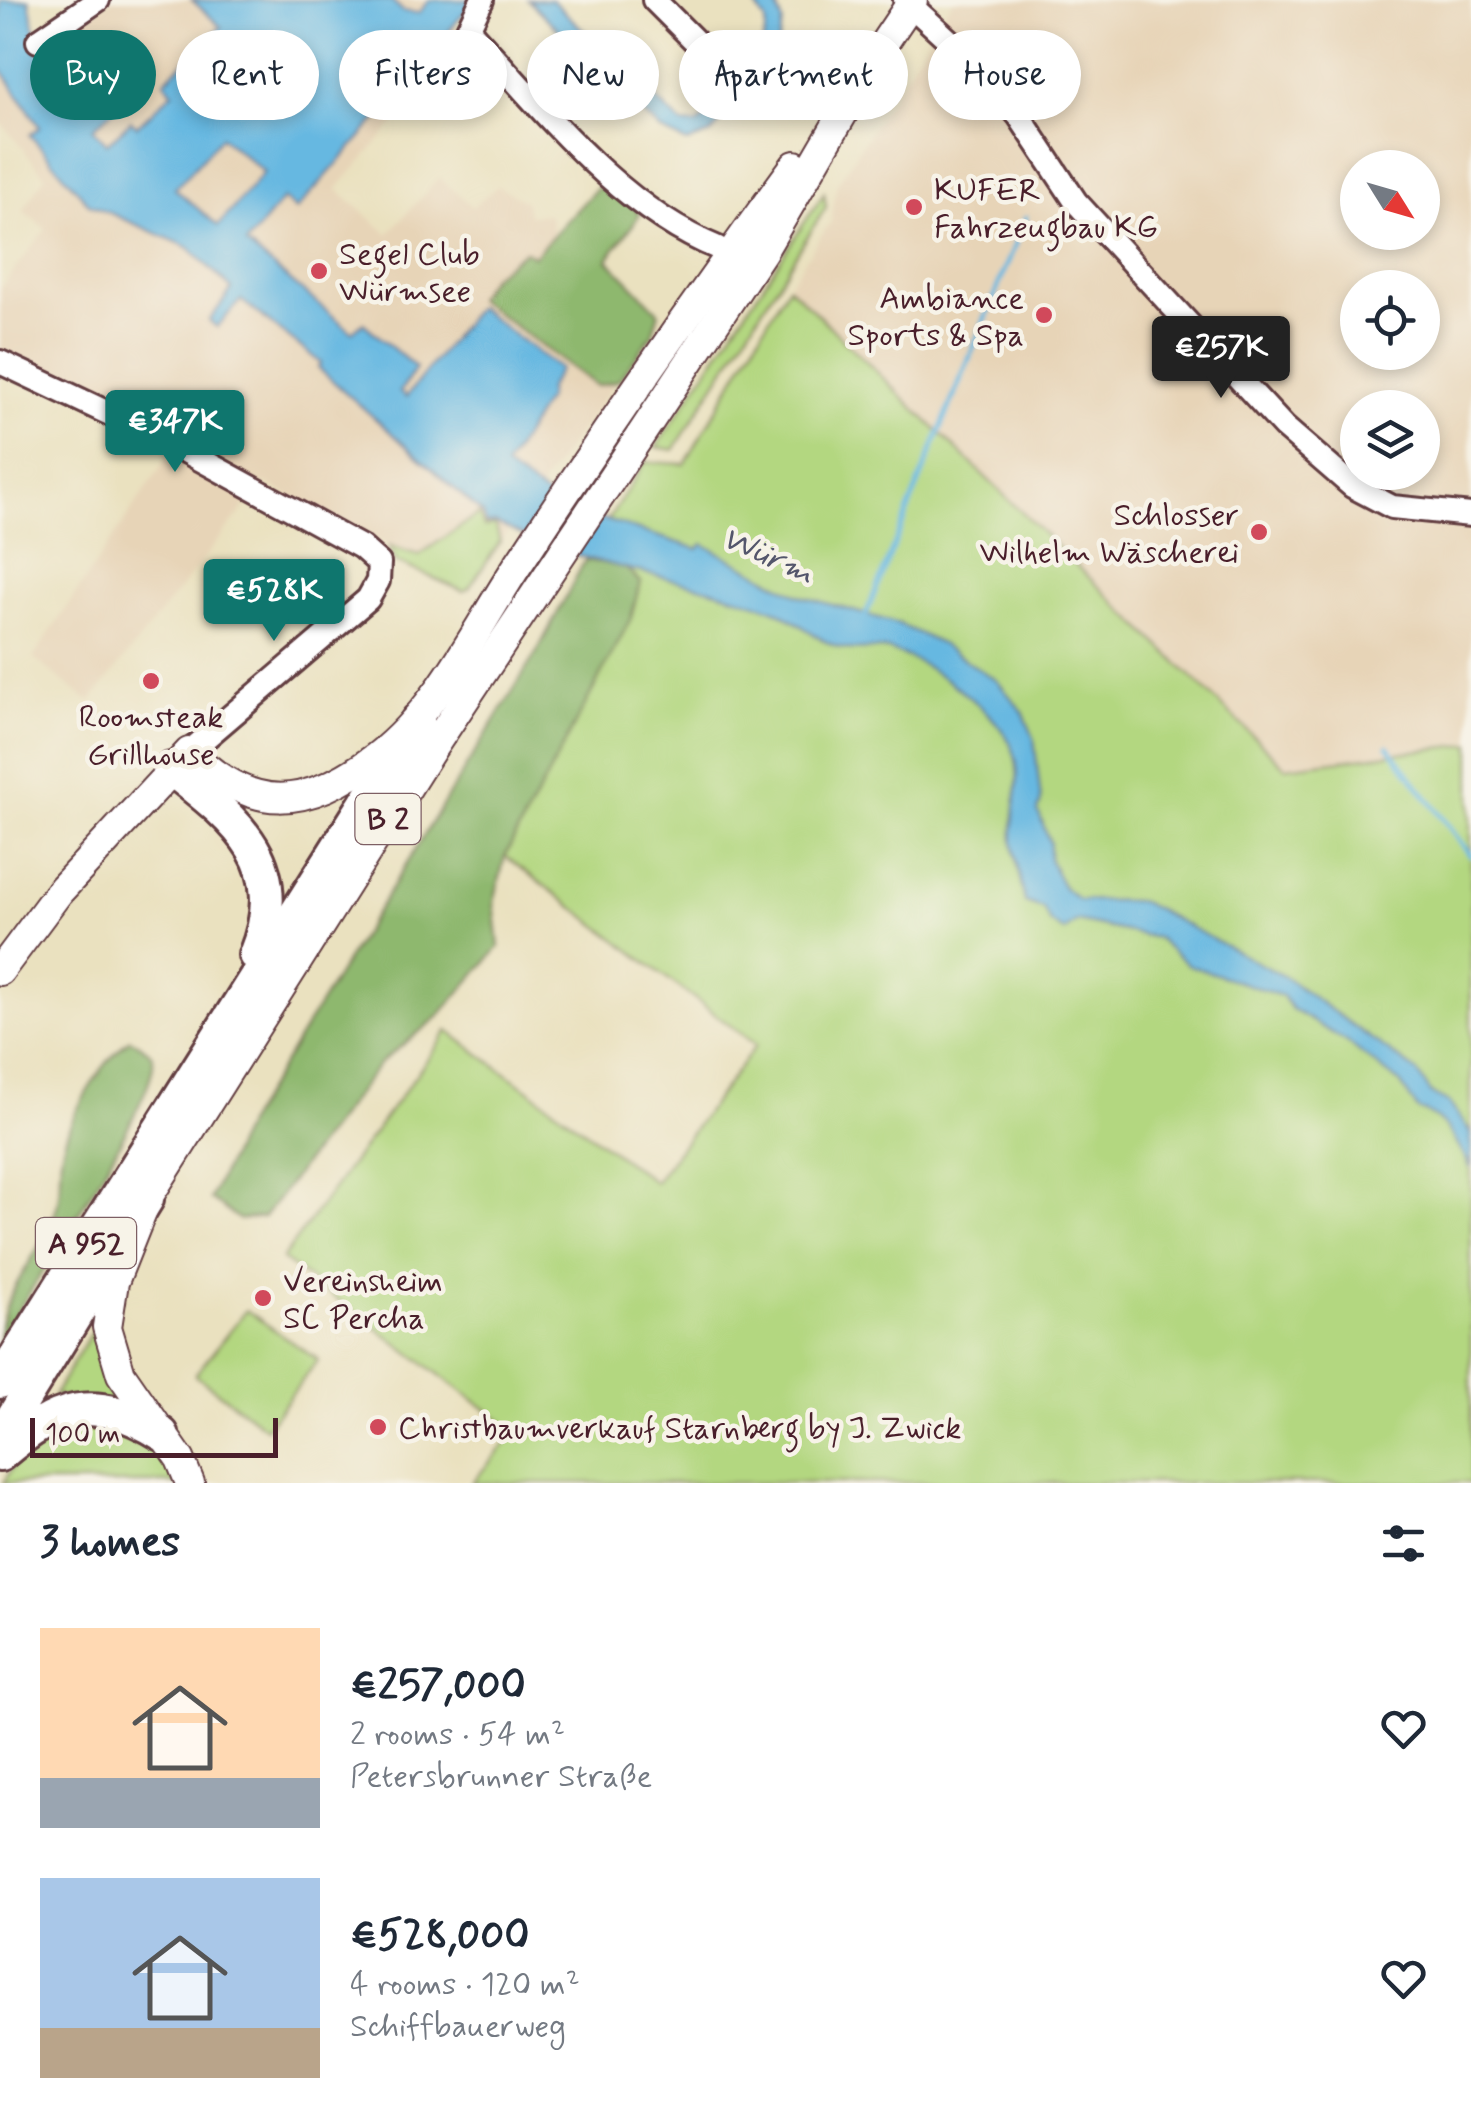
<!DOCTYPE html>
<html lang="en">
<head>
<meta charset="utf-8">
<style>
	body { margin:0; font-family:Mynerve,sans-serif; background:#f6f6f7; color:#1f2937; height:100vh; display:flex; flex-direction:column; font-size:38px; white-space:nowrap }
	* { box-sizing:border-box; margin:0 }
	p { font-size:32px; color:#747a83 }
	.icon { flex:none; width:55px; height:55px; fill:none; stroke:currentColor; stroke-width:2; stroke-linecap:round; stroke-linejoin:round }
	.map { position:relative; height:1483px; overflow:hidden }
	.sheet { display:flex; flex-direction:column; background:#fff; flex:1 }
	.sheet>* { flex:none }
	.top-card { position:absolute; left:30px; top:30px; width:1412px; height:90px; display:flex; gap:20px }
	.needle { width:65px; rotate:127deg }
	.tools { position:absolute; left:1340px; top:150px; display:grid; gap:20px }
	.tools a { display:grid; place-items:center; width:100px; height:100px; border-radius:50%; background:#fff; box-shadow:0 5px 15px #0003; font-size:50px }
	.scale { position:absolute; left:30px; bottom:25px; width:248px; box-sizing:border-box; padding-left:10px; border:5px solid #4a1f2b; border-top:0; font-size:28px; line-height:35px; white-space:nowrap; color:#4a1f2b; -webkit-text-stroke:8px #f7f3e8; paint-order:stroke }
	.price { position:absolute; translate:-50% -85px; padding:0 22px; border-radius:10px; background:#0f766e; color:#fff; font-size:32px; line-height:65px; filter:drop-shadow(0 2px 5px #0008) }
	.price::after { content:''; position:absolute; left:50%; top:60px; width:30px; height:22px; margin-left:-15px; background:inherit; clip-path:polygon(0 0,100% 0,50% 100%) }
	.price.selected { background:#222; color:#fff }
	ul { padding:0; list-style:none }
	li { display:flex; align-items:center; gap:30px; height:250px; padding:0 40px }
	li span { display:grid; place-items:center; flex:none; width:280px; height:200px; border-radius:0px; color:#555 }
	li>.icon { margin-inline-start:auto }
	span .icon { width:120px; height:120px; fill:#fffc; stroke-width:1 }
	li b { font-size:42px }
	h2 { display:flex; justify-content:space-between; align-items:center; height:120px; padding:0 40px; font-size:42px }
	.tag { padding:0 35px; border-radius:45px; background:#fff; box-shadow:0 5px 15px #0003; font-size:35px; line-height:90px }
	.tag.selected { background:#0f766e; color:#fff }
	.map>svg:first-child { display:block }
	.built { fill:#e7d4b7; fill-rule:evenodd }
	.green { fill:#b3d780; stroke:#7e7b56; stroke-width:2.5 }
	.forest { fill:#8eb86e; stroke:#6c6c4c; stroke-width:2.5 }
	.water { fill:#66b8e1; stroke:#586c86; stroke-width:2.5; fill-rule:evenodd }
	.lines { fill:none; stroke-linecap:round; stroke-linejoin:round }
	.stream { stroke:#66b8e1; stroke-width:5 }
	.minor-casing { stroke:#623c41; stroke-width:28 }
	.major-casing { stroke:#623c41; stroke-width:32 }
	.highway-casing { stroke:#623c41; stroke-width:38 }
	.minor { stroke:#fff; stroke-width:22 }
	.major { stroke:#fff; stroke-width:28 }
	.highway { stroke:#fff; stroke-width:32 }
	.poi-dot { fill:#d1495b; stroke:#f7f3e8; stroke-width:4 }
	.labels { text-anchor:middle; stroke-width:9; stroke-linejoin:round; paint-order:stroke }
	.shield { fill:#f7f3e8; stroke:#7e5f64; stroke-width:2.5 }
	.shield-label { font-size:30px; font-weight:bold; fill:#4a1f2b }
	.poi-label { font-size:32px; fill:#4a1f2b; stroke:#f7f3e8; text-anchor:start }
	.water-label { font-size:35px; font-style:italic; fill:#54556b; stroke:#f7f3e8 }
</style>
</head>
<body>
<div class="map">
<svg width="1471" height="1483" viewBox="0 0 1471 1483">
	<rect width="100%" height="100%" fill="#f7f3e8"/>
	<filter id="ink" filterUnits="userSpaceOnUse"><feTurbulence type="fractalNoise" baseFrequency=".01" numOctaves="2"/><feDisplacementMap in="SourceGraphic" scale="20" xChannelSelector="R" yChannelSelector="G"/><feConvolveMatrix kernelMatrix="1 2 1 2 8 2 1 2 1" color-interpolation-filters="sRGB"/></filter>
	<filter id="wash" filterUnits="userSpaceOnUse"><feTurbulence type="fractalNoise" baseFrequency=".0048" numOctaves="4" result="noise"/><feDisplacementMap in="SourceGraphic" scale="40" xChannelSelector="R" yChannelSelector="G"/><feGaussianBlur stdDeviation="2.25" result="paint"/><feColorMatrix in="noise" values="0 0 0 0 0 0 0 0 0 0 0 0 0 0 0 0 0 1.4 0 .05"/><feComposite in="paint" operator="in"/></filter>
	<g filter="url(#wash)">
		<rect width="100%" height="100%" fill="#eae1bf"/>
		<g class="built">
			<path d="M111,0h317l40,40 -131,149 51,45 51,-56 34,29 24,-21 28,15 4,14 20,-1 12,51 26,5 74,49 -161,223 -4,-16 -12,1 -6,-12 -50,36 -19,4 -145,-72 -174,219 -57,-44 147,-220 -180,-86v-63l46,-60 -23,-18 22,-35 -45,-55v-45z"/>
			<path d="M953,0h518v741l-186,26 -497,-481 43,-65 6,-37zM1358,168h64v64h-64zM1358,288h64v64h-64zM1358,408h64v64h-64z"/>
		</g>
		<g class="green">
			<path d="M824,193l2,14 -152,243 -18,-3z"/>
			<path d="M788,286l497,481 186,-23v739h-999l44,-52 -234,-172 166,-228 207,151 101,-137 -251,-189 126,-239 9,-35 -16,-16 21,-32 -38,-12 38,-60 40,2z"/>
			<path d="M479,514l5,13 12,-2 4,17 -31,46 -6,3 -67,-29 -7,-16 30,9z"/>
			<path d="M246,1310l72,50 -52,68 -71,-53z"/>
			<path d="M99,1319l40,94 -85,-18z"/>
			<path d="M59,1424c61,1 91,-5 119,59h-175l16,-27z"/>
		</g>
		<g class="forest">
			<path d="M616,186l23,27c-7,19 -22,28 -31,47l51,52 -7,23 -34,46 -21,5 -121,-88 16,-22 33,-25 9,5 63,-68z"/>
			<path d="M585,560l39,6 16,16 -9,36 -126,238 -11,46 5,45 -61,70 -58,46 -116,154 -24,3 -30,-21 37,-77 290,-470z"/>
			<path d="M130,1039c9,6 21,10 23,20 6,38 -127,237 -153,281 0,-50 44,-87 57,-134 5,-18 1,-37 5,-55 8,-37 39,-88 68,-112z"/>
		</g>
		<g class="water">
			<path d="M0,0h29l10,50 26,39 34,-32 -6,-8 21,-18 39,44 -60,53 14,16 24,-23 6,5 36,-34 -9,-11 57,-54 -29,-27h199l12,11 16,2 10,-13h45l-80,100 -98,110 -13,-11 -37,45 106,88 11,-9 53,45 -16,24 6,5 71,-90 83,62 -12,19v9l-43,70 57,39 136,43 5,-5 95,51 101,29 42,20 56,37 26,31 11,26 7,63 -3,10 12,32 -1,16 15,29 15,12 61,1 145,76 131,94 16,23 17,9 22,30v36c-11,-22 -27,-55 -53,-59l-17,-26 -54,-42 -55,-33 -10,-13 -94,-31 -31,-27 -80,-17 -13,10 -14,-9 -7,-14 -18,-6c-4,-19 -9,-40 -12,-59 -3,-36 15,-71 -5,-104 -18,-32 -84,-80 -120,-89 -14,-3 -31,2 -45,-2 -27,-6 -47,-31 -73,-40 -91,-34 -188,-40 -274,-85l-10,1 -3,-10 -165,-146 3,-5 -80,-63 -24,27 -8,-6 23,-32 -44,-42 -99,-43 -59,-69 10,-8 -40,-60zM221,137l43,35 -46,54 -43,-37z"/>
			<path d="M528,0h24l130,124 15,1c26,-22 71,-68 69,-104l-14,-21h22l9,22 -7,29 -65,83 -24,9 -27,-13z"/>
		</g>
		<g class="lines">
			<g class="stream">
				<path d="M865,617l161,-400"/>
				<path d="M1388,746l83,110"/>
			</g>
		</g>
	</g>
	<g filter="url(#ink)">
		<g class="lines">
			<g class="minor-casing">
				<g id="minor">
					<path d="M482,0l-14,29c73,78 149,178 250,219"/>
					<path d="M654,0l70,70"/>
					<path d="M905,0l71,65 43,51 57,86 208,225 68,59 40,21 79,8"/>
					<path d="M38,41l60,-41"/>
					<path d="M0,362l163,77 198,108 18,16 -1,18 -10,18 -179,153"/>
				</g>
			</g>
			<g class="major-casing">
				<g id="major">
					<path d="M874,58l39,-58"/>
					<path d="M0,971l59,-79 130,-140c64,62 116,58 187,5 65,-50 102,-133 147,-200 87,-133 178,-264 272,-392"/>
					<path d="M190,1483l-10,-24 -59,-85 -14,-47 7,-45 33,-83 285,-450 331,-498 120,-206"/>
				</g>
			</g>
			<g class="highway-casing">
				<g id="highway">
					<path d="M171,769c66,52 121,93 84,186"/>
					<path d="M0,1382l418,-662"/>
					<path d="M0,1438l147,-239"/>
					<path d="M0,1455c58,-49 93,-63 162,-21"/>
				</g>
			</g>
			<use href="#minor" class="minor"/>
			<use href="#major" class="major"/>
			<use href="#highway" class="highway"/>
		</g>
	</g>
	<g class="poi-dot">
		<circle cx="914" cy="207" r="10"/>
		<circle cx="319" cy="271" r="10"/>
		<circle cx="1044" cy="315" r="10"/>
		<circle cx="1259" cy="532" r="10"/>
		<circle cx="151" cy="681" r="10"/>
		<circle cx="263" cy="1298" r="10"/>
		<circle cx="378" cy="1427" r="10"/>
	</g>
	<g class="labels">
		<g class="shield">
			<rect x="355.5" y="794" width="65" height="50" rx="8"/>
			<rect x="36" y="1218" width="100" height="50" rx="8"/>
		</g>
		<g class="shield-label">
			<text x="388" y="829">B 2</text>
			<text x="86" y="1253">A 952</text>
		</g>
		<g class="poi-label">
			<text x="934" y="200">KUFER<tspan x="934" dy="37">Fahrzeugbau KG</tspan></text>
			<text x="339" y="264">Segel Club<tspan x="339" dy="37">Würmsee</tspan></text>
			<text x="1024" y="308" text-anchor="end">Ambiance<tspan x="1024" dy="37">Sports &amp; Spa</tspan></text>
			<text x="1239" y="525" text-anchor="end">Schlosser<tspan x="1239" dy="37">Wilhelm Wäscherei</tspan></text>
			<text x="151" y="727" text-anchor="middle">Roomsteak<tspan x="151" dy="37">Grillhouse</tspan></text>
			<text x="283" y="1291">Vereinsheim<tspan x="283" dy="37">SC Percha</tspan></text>
			<text x="398" y="1438">Christbaumverkauf Starnberg by J. Zwick</text>
		</g>
		<g class="water-label">
			<text transform="translate(769 554) rotate(24)" y="12">Würm</text>
		</g>
	</g>
</svg>
<div class="tools">
<a><svg class="needle" viewBox="-14 -14 28 28"><path d="M0-13l5 13h-10z" fill="#e53935"/><path d="M0 13l5-13h-10z" fill="#747a83"/></svg></a>
<a><svg class="icon" aria-label="locate" viewBox="0 0 24 24"><circle cx="12" cy="12" r="6"/><path d="M12 2v4M12 18v4M2 12h4M18 12h4"/></svg></a>
<a><svg class="icon" aria-label="layers" viewBox="0 0 24 24"><path d="M12 4l9 5-9 5-9-5zM3 14l9 5 9-5"/></svg></a>
</div>
<div class="scale">100 m</div>
<b class="price selected" style="left:1221px;top:401px">€257K</b>
<b class="price" style="left:175px;top:475px">€347K</b>
<b class="price" style="left:274px;top:644px">€528K</b>
<div class="top-card">
<a class="tag selected">Buy</a>
<a class="tag">Rent</a>
<a class="tag">Filters</a>
<a class="tag">New</a>
<a class="tag">Apartment</a>
<a class="tag">House</a>
</div>
</div>
<section class="sheet">
<h2>3 homes<svg class="icon" aria-label="filters" viewBox="0 0 24 24"><path d="M4 7h16M4 17h16"/><circle cx="9" cy="7" r="2"/><circle cx="15" cy="17" r="2"/></svg></h2>
<ul>
<li><span style="background:linear-gradient(#ffd9b3 75%,#9aa5b1 0)"><svg class="icon" aria-label="home" viewBox="0 0 24 24"><path d="M3 11l9-7 9 7M6 9v11h12V9"/></svg></span><div><b>€257,000</b><p>2 rooms · 54 m²</p><p>Petersbrunner Straße</p></div><svg class="icon" aria-label="heart" viewBox="0 0 24 24"><path d="M12 20l-8-8c-3-5 5-10 8-4 3-6 11-1 8 4z"/></svg></li>
<li><span style="background:linear-gradient(#a9c7e8 75%,#b9a48a 0)"><svg class="icon" aria-label="home" viewBox="0 0 24 24"><path d="M3 11l9-7 9 7M6 9v11h12V9"/></svg></span><div><b>€528,000</b><p>4 rooms · 120 m²</p><p>Schiffbauerweg</p></div><svg class="icon" aria-label="heart" viewBox="0 0 24 24"><path d="M12 20l-8-8c-3-5 5-10 8-4 3-6 11-1 8 4z"/></svg></li>
</ul>
</section>
</body>
</html>
